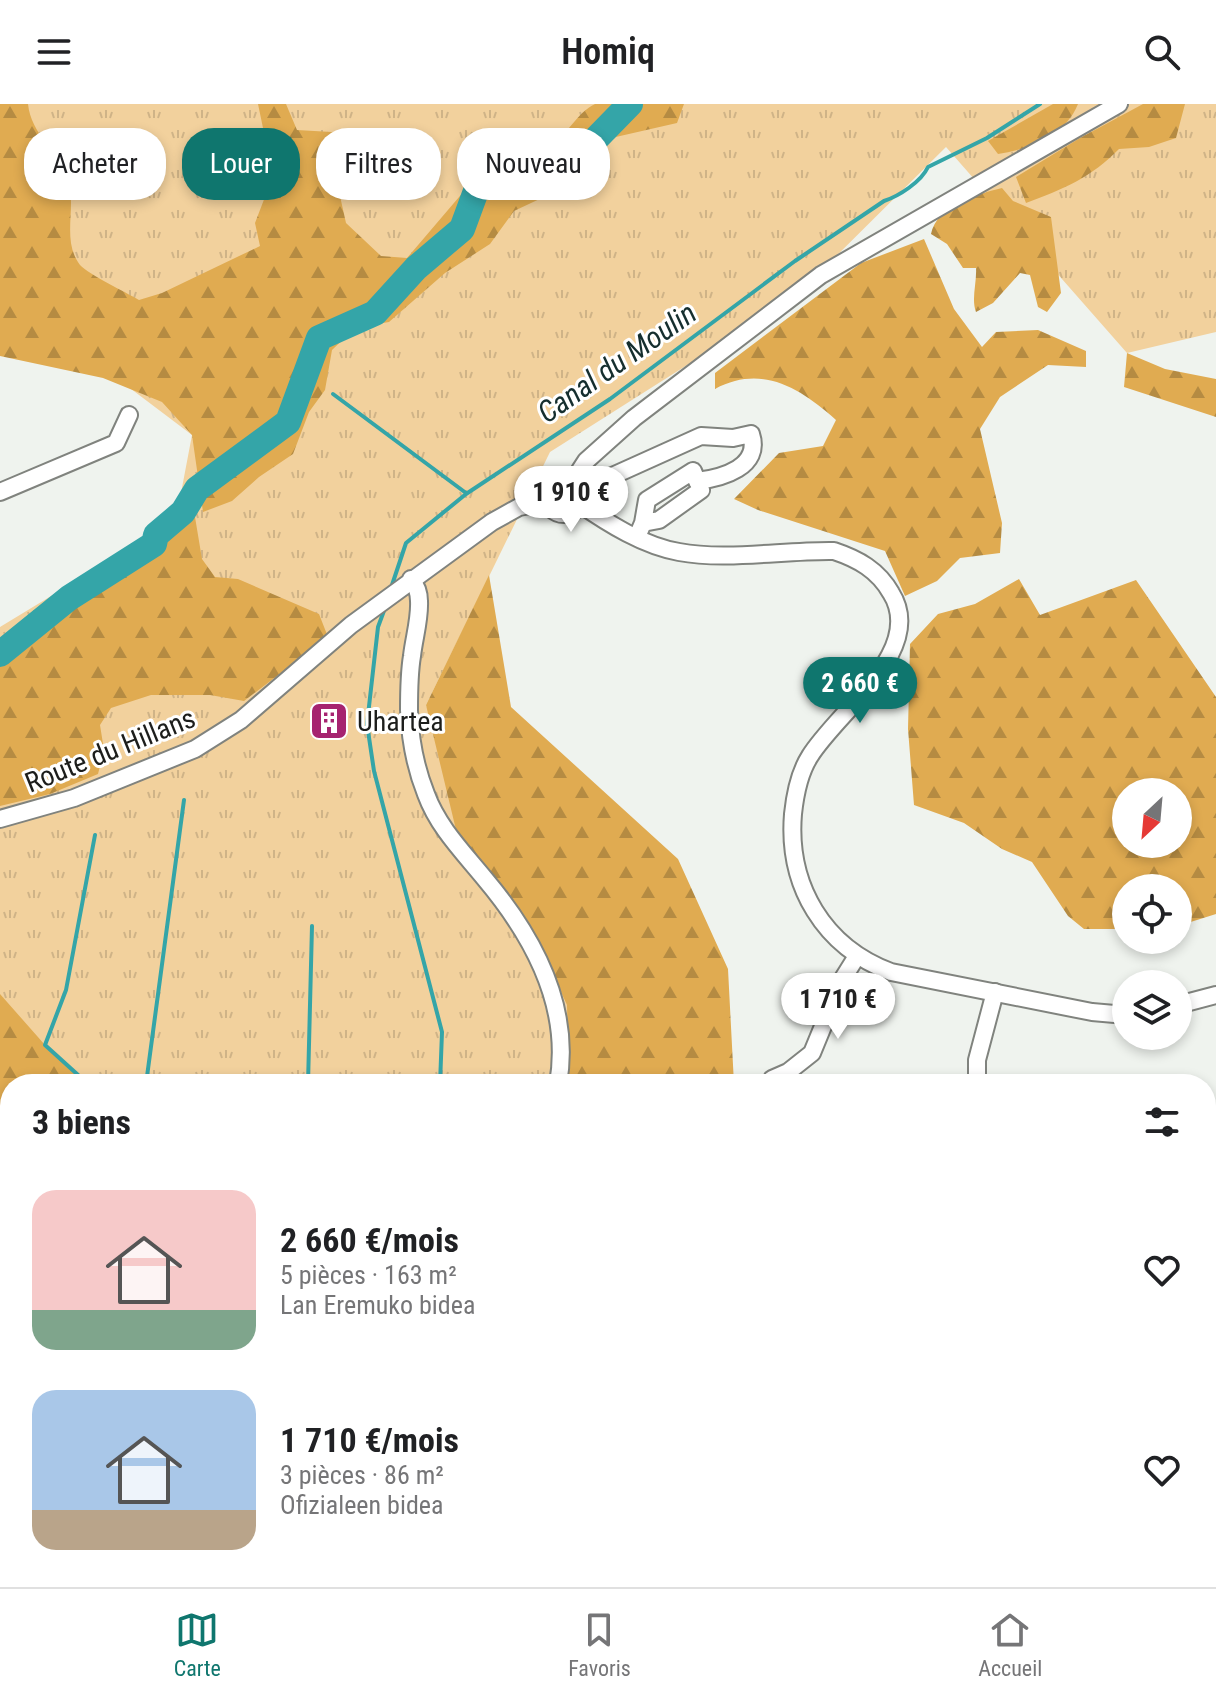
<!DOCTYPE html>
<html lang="fr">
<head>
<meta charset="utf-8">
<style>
	body { margin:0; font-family:"Roboto Condensed",sans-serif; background:#f2f2f2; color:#202124; height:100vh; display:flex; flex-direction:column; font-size:30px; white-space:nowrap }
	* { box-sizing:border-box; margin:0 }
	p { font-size:26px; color:#757577 }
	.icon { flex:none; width:44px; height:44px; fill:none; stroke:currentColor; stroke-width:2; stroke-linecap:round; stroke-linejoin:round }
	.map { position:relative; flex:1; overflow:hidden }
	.side { position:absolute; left:0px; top:970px; width:1216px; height:514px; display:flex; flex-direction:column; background:#fff; border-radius:32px 32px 0 0; box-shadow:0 4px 12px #0003 }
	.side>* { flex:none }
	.top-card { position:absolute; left:24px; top:24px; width:800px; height:72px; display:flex; gap:16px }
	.needle { width:52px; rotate:206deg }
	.buttons { position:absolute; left:1112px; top:674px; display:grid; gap:16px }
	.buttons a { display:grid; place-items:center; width:80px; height:80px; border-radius:50%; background:#fff; box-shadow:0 4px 12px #0003; font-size:40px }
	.price { position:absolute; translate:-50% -68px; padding:0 18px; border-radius:28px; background:#fff; color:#222; font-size:26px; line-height:52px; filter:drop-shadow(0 2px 4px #0008) }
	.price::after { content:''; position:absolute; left:50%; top:48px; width:24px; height:18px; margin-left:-12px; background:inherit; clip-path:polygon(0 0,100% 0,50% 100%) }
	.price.selected { background:#0f766e; color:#fff }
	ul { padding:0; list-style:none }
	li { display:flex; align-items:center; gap:24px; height:200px; padding:0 32px }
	li span { display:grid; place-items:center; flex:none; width:224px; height:160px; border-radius:24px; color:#555 }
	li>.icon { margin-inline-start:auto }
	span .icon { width:96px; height:96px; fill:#fffc; stroke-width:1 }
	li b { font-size:34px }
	h2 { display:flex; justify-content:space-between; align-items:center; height:96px; padding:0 32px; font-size:34px }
	.tag { padding:0 28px; border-radius:32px; background:#fff; box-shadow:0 4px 12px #0003; font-size:28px; line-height:72px }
	.tag.selected { background:#0f766e; color:#fff }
	header { display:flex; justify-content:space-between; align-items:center; height:104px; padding:0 32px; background:#fff; font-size:36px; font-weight:600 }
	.menu { display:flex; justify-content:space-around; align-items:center; height:112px; border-top:2px solid #e0e0e0; background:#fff; font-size:22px; color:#757577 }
	.menu a { display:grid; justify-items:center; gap:4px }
	.menu .selected { color:#0f766e }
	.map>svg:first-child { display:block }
	.grass { fill:url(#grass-tufts) }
	.forest { fill:url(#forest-firs); fill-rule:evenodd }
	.wetland { fill:url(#wetland-marsh) }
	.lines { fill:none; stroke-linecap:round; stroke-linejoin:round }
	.stream { stroke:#34a5a8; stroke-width:4 }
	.river { stroke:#34a5a8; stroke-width:26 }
	.minor-casing { stroke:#80837e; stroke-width:20 }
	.minor { stroke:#fff; stroke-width:16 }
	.labels { text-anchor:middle; stroke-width:6; stroke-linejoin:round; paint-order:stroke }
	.poi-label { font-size:28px; fill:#1c1d1b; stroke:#fff; text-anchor:start }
	.street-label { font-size:28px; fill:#1c1d1b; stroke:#fff }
	.water-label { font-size:30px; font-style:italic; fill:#152e2e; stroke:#fff }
</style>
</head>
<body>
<header><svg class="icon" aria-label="menu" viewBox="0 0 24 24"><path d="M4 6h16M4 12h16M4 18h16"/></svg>Homiq<svg class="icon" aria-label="search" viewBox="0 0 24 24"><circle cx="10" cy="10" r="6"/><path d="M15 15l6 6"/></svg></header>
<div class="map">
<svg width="1216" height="1483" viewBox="0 0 1216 1483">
	<defs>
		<pattern id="grass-tufts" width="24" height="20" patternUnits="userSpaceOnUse" patternTransform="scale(2)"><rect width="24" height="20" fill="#f2d19d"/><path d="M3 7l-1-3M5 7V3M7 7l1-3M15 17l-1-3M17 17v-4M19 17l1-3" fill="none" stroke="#cfb387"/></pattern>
		<pattern id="forest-firs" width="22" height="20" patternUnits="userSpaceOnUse" patternTransform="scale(2)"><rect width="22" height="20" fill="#e0ab51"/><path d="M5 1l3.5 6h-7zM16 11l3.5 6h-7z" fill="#b58b42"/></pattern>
		<pattern id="wetland-marsh" width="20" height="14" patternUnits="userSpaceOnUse" patternTransform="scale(2)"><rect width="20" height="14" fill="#f2d19d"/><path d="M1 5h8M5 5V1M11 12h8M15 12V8" fill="none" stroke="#cfb387"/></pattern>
	</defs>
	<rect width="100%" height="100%" fill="#eff3ee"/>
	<g class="grass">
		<path d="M7,0h1209v228l-89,21 -181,-206 -150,149 -246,156 -124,253 76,185 34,45 31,66 1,83h-558v202l-10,-2v-657l112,-68 44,-24 25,-42 11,-58 -94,-71 -98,-220z"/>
		<path d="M503,1474h466l4,9h-467z"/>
	</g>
	<g class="forest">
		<path d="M0,0h28c3,30 30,48 40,76 9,28 -7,60 12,85 8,9 47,28 59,35l23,-7 98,-47 -5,-23 18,-47 -15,-72h28l11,26 69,4 16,7 -2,16 -28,16 -12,23 6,27 35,33 26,2 58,-68 8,-26c30,-11 50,2 80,-20 16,-12 24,-31 42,-40h89l-7,19 -70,16 -29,42 -64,30 -24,33 -45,29 -56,49 -34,6 -23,22 -7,40 -16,22 -16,42 -34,23 -27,24 -29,11 -11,-77 -30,-33 -59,-24 -103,-22z"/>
		<path d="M1053,0h25c-13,32 -48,45 -80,50l-10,-13z"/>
		<path d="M1143,0h42l-9,34 -27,9 -30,2c-27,28 -57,41 -93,54l-10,-26 64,-39z"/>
		<path d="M1002,84l11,13 38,16 10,76 -14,19 -9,-5 -8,-32 -10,-2 -27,30 -17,9c-5,-13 1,-30 0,-44h-13l-16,-24 -16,-10c6,-29 46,-40 71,-46z"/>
		<path d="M924,135l30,70 28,38 14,-15 42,-2 48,21v16l-38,-2 -48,32 -20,32 22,94 -2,30 -40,5 -23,23 -32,15 -20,-45 -127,-41 -24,-11 45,-46 44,-7 13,-26c-36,-32 -74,-56 -121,-31v-16l146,-110z"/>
		<path d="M1127,249l38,16 51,10v38l-92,-30z"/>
		<path d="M183,408l12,5 7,42 13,18 23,2 81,35 9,23 -84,64 -34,-6h-59l-40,13 -11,17 4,25 -6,24 -48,20 -50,12v-151l61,-51 76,-50z"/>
		<path d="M489,471l22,132 167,152 50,110 6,115h-166l-1,-79 -33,-72 -77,-99 -31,-129z"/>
		<path d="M1019,475l21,36 96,-35 80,117v217l-38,12v-38h-52v41h-42l-16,-13 -36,-54 -30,-13 -38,-26 -50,-18 -6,-76 2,-85 28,-30 37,-10zM1126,688h52v52h-52z"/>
		<path d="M0,890l45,51 46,39h-81v62l-10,-2z"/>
		<path d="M0,1180l10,2v292h493l3,9h-506z"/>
		<path d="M969,1474h149l14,9h-159z"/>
	</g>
	<path class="wetland" d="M179,1474h236l6,9h-252z"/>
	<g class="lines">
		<g class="stream">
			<path d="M333,290l133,99"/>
			<path d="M391,484l15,-45 60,-49 144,-95 185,-138 89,-60c15,-5 37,-19 44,-34l59,-29 53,-34"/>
			<path d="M385,504l-7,19 -11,97 7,47 68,261 -2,52"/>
			<path d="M88,980l-43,-39 21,-55 29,-155"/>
			<path d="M146,980l38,-284"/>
			<path d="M308,980l4,-158"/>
			<path d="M474,1474l2,9"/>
			<path d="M61,1483l2,-9"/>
		</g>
		<path class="river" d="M0,550l69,-56 85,-54 2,-9 27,-23 14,-23 91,-67 31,-84 56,-25 41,-45 46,-39 21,-57 67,14 80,-82"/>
		<g class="minor-casing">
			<g id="minor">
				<circle cx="564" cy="392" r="18"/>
				<path d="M573,377l13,-20 48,-43 187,-143 298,-171"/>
				<path d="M579,384l31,-11 91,-41 32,2 18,-4c11,33 -29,44 -54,47"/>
				<path d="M0,388l116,-49 13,-28"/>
				<path d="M580,400c29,20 64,42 99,48 47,9 106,-2 155,-1 24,8 44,19 57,42 36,57 -54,119 -81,163 -11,17 -15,39 -17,58 -6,72 31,133 98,158l201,40 34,3"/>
				<path d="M637,433l6,-14 4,-23 46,-29 8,19 -42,30 -16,3"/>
				<path d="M411,475c5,6 8,14 8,22 1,18 -5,37 -7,55 -3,18 -3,36 -3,54 1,28 7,59 17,84 12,33 37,58 59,85 48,57 87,127 73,205"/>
				<path d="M0,715l74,-21 121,-49 46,-29 110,-95 141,-103 27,-15 28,-5"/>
				<path d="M1178,901l38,-10"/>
				<path d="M772,975l16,-7 24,-19 30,-73 15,-24"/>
				<path d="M977,980v-24l18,-68"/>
				<path d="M1206,1407l10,6"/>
				<path d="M654,1474l2,9"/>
				<path d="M1170,1474l5,9"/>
				<path d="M822,1483l19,-9"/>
			</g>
		</g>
		<use href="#minor" class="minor"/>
	</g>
	<defs>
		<g id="building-square" transform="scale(2)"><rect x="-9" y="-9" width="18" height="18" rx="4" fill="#a62370" stroke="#fff"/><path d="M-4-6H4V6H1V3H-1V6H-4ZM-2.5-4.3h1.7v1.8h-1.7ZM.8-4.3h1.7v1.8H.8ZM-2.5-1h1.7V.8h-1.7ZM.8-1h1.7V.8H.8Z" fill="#fff"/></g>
	</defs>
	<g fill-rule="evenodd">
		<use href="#building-square" x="329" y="617"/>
	</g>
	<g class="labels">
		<g class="poi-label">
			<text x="357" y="627">Uhartea</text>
		</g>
		<g class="street-label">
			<text transform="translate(110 646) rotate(-22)" y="10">Route du Hillans</text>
		</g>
		<g class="water-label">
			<text transform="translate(617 259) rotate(-35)" y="10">Canal du Moulin</text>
		</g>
	</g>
</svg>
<div class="buttons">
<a><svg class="needle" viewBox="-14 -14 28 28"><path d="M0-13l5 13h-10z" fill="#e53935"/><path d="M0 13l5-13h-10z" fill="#757577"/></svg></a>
<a><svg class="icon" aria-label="locate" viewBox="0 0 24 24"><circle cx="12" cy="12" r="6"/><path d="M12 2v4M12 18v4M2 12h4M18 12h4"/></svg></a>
<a><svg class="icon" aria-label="layers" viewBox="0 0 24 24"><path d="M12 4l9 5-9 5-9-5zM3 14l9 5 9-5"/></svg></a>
</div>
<b class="price" style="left:571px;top:430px">1 910 €</b>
<b class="price selected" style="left:860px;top:621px">2 660 €</b>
<b class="price" style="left:838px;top:937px">1 710 €</b>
<div class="top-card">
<a class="tag">Acheter</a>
<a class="tag selected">Louer</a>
<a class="tag">Filtres</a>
<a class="tag">Nouveau</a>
</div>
<section class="side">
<h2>3 biens<svg class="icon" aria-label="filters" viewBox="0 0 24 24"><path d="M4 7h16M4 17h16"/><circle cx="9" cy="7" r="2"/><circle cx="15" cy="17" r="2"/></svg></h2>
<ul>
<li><span style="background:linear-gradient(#f6c9c9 75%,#7fa58c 0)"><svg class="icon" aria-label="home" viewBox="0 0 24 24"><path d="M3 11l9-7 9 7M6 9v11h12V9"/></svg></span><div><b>2 660 €/mois</b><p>5 pièces · 163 m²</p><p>Lan Eremuko bidea</p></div><svg class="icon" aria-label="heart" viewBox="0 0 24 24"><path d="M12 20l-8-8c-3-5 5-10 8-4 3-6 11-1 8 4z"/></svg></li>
<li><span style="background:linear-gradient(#a9c7e8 75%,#b9a48a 0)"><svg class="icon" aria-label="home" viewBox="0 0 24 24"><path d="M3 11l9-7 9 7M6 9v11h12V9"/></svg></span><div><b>1 710 €/mois</b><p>3 pièces · 86 m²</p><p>Ofizialeen bidea</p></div><svg class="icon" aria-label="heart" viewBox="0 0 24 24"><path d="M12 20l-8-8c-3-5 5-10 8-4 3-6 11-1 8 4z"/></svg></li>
</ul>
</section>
</div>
<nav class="menu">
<a class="selected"><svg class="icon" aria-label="map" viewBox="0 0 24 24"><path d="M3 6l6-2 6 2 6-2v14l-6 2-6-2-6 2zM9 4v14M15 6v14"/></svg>Carte</a>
<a><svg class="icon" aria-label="saved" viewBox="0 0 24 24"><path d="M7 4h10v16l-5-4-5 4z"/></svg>Favoris</a>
<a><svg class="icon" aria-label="home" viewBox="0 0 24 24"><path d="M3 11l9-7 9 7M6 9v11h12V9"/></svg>Accueil</a>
</nav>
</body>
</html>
